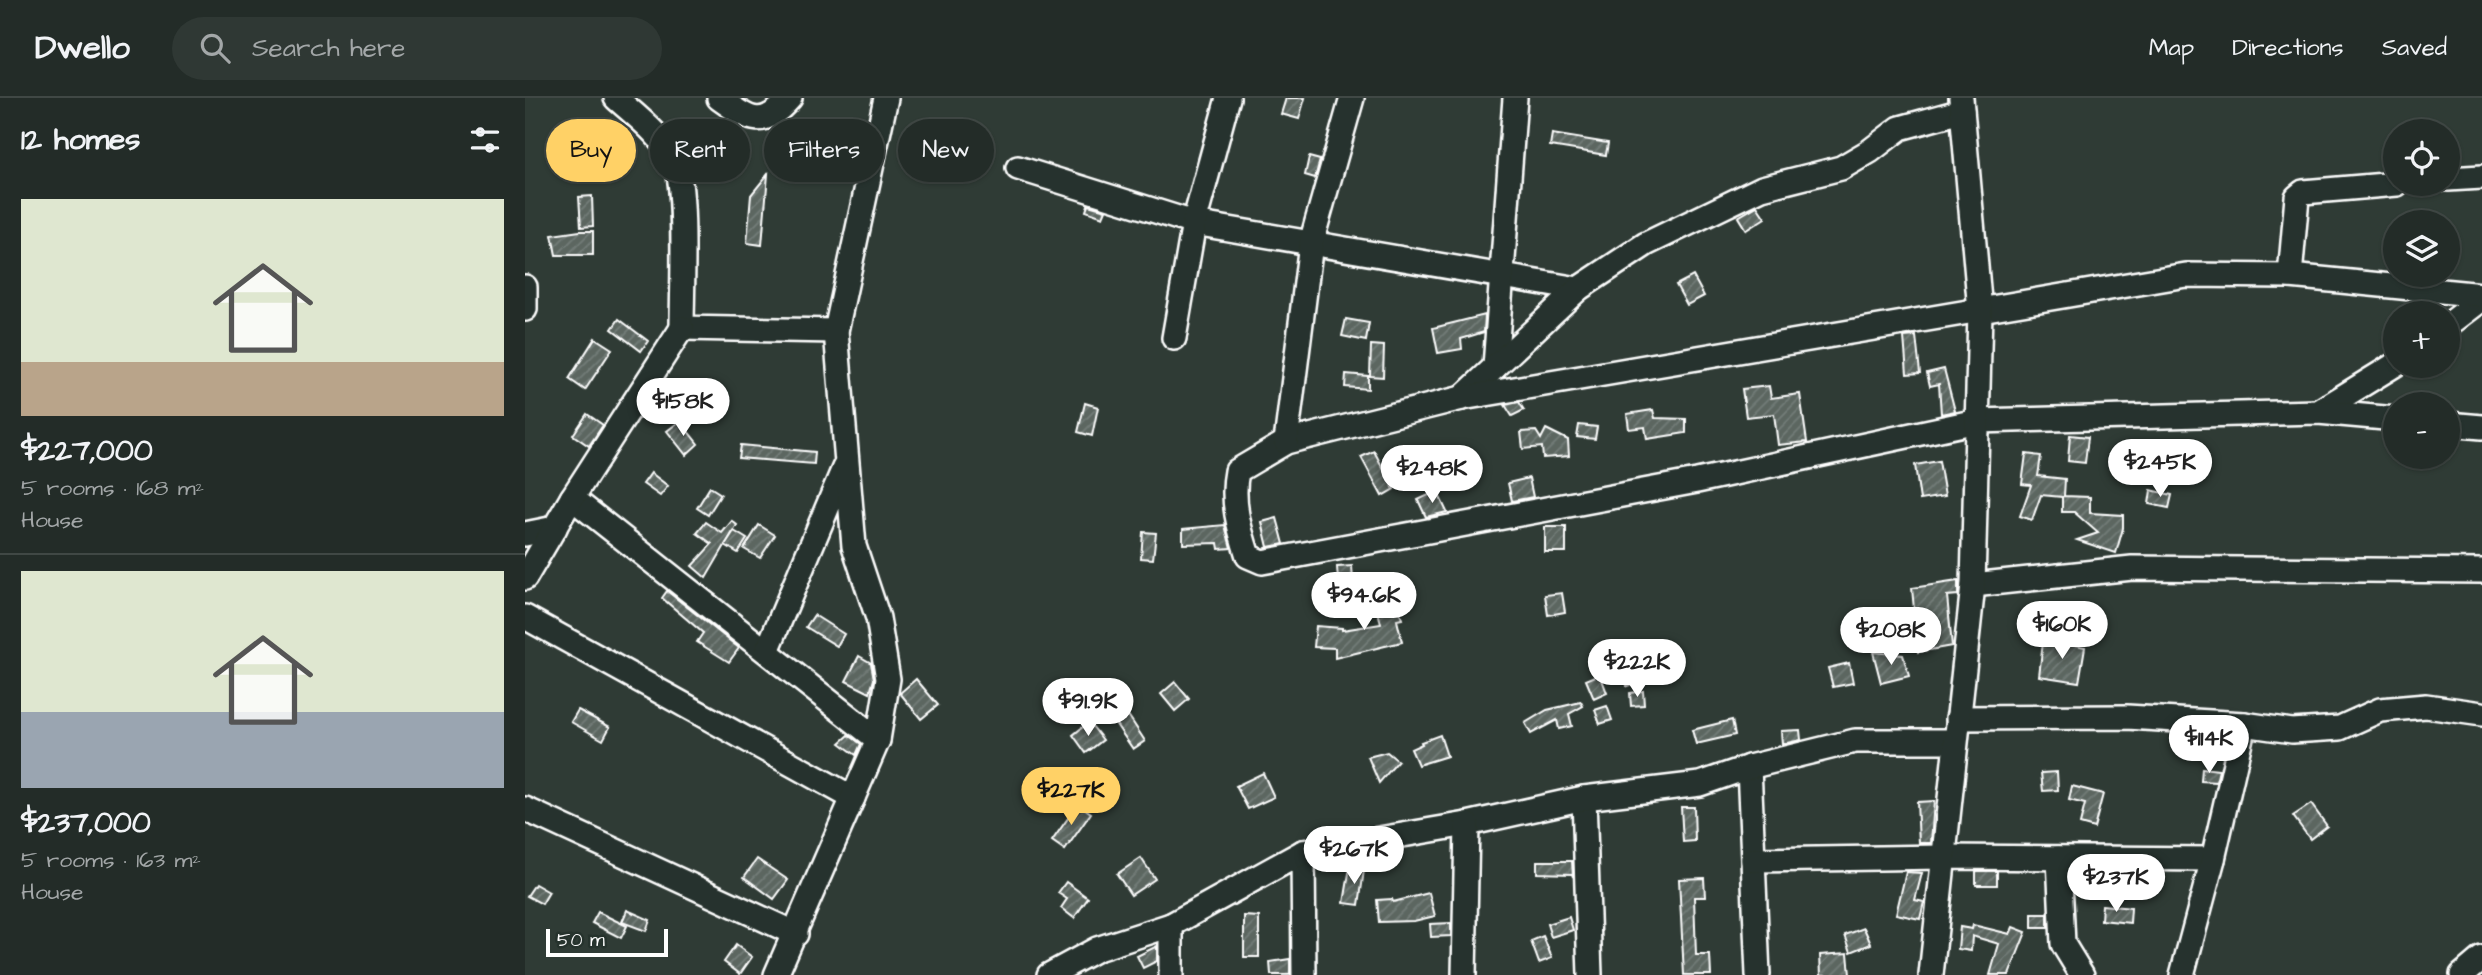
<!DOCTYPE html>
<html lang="en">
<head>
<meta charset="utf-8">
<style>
	body { margin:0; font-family:"Architects Daughter",sans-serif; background:#2f3834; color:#f1f3f6; height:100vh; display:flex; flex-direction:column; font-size:26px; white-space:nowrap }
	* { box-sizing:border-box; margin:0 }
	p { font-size:23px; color:#a3a7a8 }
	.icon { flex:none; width:38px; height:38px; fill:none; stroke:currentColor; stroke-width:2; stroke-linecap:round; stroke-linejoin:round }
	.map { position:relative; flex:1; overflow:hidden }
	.sheet { display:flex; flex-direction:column; background:#232c28; width:525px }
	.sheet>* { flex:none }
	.hud { position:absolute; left:21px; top:21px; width:665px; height:63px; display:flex; gap:14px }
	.buttons { position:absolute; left:1858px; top:21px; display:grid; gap:14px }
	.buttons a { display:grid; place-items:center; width:77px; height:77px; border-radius:50%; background:#232c28; box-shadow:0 2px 5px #0004,0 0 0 2px #404845; font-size:35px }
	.scale { position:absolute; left:21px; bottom:18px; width:122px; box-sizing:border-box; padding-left:7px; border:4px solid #fff; border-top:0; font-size:19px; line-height:24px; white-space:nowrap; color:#fff; -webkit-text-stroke:5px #26332d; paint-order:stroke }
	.price { position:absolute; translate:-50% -60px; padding:0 16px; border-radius:24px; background:#fff; color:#222; font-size:23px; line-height:46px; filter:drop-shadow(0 2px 4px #0008) }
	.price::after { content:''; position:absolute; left:50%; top:42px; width:21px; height:16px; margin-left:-10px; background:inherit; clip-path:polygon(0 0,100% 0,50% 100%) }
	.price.current { background:#ffd166; color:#111 }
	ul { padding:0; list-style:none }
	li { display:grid; align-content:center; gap:14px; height:371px; padding:0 21px }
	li+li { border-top:2px solid #404845 }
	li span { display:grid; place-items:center; height:217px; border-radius:0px; color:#555 }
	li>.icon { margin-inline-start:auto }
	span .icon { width:126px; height:126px; fill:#fffc; stroke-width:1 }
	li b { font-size:30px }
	h2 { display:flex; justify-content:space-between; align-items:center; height:84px; padding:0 21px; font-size:30px }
	.tag { padding:0 24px; border-radius:32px; background:#232c28; box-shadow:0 2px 5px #0004,0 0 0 2px #404845; font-size:24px; line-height:63px }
	.tag.current { background:#ffd166; color:#111 }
	header { display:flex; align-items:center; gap:42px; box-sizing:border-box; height:98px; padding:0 35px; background:#232c28; border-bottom:2px solid #404845 }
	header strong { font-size:33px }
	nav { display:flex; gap:38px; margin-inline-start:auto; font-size:24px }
	.search { width:490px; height:63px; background:#2f3834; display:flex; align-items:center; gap:18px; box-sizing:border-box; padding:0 24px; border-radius:38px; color:#a3a7a8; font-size:26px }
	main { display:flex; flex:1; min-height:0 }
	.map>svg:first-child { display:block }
	.building { fill:url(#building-hatch); stroke:#fff; stroke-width:2 }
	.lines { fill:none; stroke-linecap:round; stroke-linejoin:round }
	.minor-casing { stroke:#fff; stroke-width:28 }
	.minor { stroke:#26332d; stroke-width:23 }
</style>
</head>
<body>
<header>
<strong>Dwello</strong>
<div class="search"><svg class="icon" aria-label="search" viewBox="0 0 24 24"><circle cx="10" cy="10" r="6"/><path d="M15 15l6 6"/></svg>Search here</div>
<nav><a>Map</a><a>Directions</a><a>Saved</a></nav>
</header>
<main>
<section class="sheet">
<h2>12 homes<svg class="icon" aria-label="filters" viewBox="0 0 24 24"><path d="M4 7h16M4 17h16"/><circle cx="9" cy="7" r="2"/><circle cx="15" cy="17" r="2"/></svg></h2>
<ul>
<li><span style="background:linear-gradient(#dfe7d0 75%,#b9a48a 0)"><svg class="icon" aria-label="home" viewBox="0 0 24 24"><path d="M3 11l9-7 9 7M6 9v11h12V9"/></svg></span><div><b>$227,000</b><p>5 rooms · 168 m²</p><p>House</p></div></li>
<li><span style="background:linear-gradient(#dfe7d0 65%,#9aa5b1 0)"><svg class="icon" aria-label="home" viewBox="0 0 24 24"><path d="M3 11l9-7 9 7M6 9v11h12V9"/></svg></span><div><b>$237,000</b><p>5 rooms · 163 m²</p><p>House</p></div></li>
</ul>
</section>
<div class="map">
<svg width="1957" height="877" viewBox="0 0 1957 877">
	<defs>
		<pattern id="building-hatch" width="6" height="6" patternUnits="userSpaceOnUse" patternTransform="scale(1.75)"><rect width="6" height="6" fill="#5b6661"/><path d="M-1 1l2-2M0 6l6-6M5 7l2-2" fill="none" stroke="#747d79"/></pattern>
	</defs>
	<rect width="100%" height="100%" fill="#2f3b35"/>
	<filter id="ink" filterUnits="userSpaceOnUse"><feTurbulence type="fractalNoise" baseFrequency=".0143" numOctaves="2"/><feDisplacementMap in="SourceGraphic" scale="14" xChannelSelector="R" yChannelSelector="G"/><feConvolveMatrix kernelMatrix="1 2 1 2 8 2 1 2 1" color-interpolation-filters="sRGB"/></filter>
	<g filter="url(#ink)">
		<g class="building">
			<path d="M761,0h19l-6,21 -18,-5z"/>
			<path d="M324,28l12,8 -14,21 -11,-7z"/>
			<path d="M1027,36l56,9 -2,12 -56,-9z"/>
			<path d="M53,37l12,21 -14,9 -13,-22z"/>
			<path d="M784,59l11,3 -5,18 -10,-3z"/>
			<path d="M243,76l-6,71 -15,-2 4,-48z"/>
			<path d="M67,98l1,30 -12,1 -2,-30z"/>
			<path d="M563,107l18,5 -3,7 -17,-6z"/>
			<path d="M1232,108l8,12 -19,12 -8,-13z"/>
			<path d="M55,133h13v24h-37l-4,-20z"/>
			<path d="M1168,178l11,20 -17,9 -11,-20z"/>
			<path d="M960,217l-1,17 -23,7 1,10 -24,4 -5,-25z"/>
			<path d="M94,221l29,22 -7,10 -29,-22z"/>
			<path d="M821,221l23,4 -3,18 -24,-5z"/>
			<path d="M1391,238l4,37 -13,1 -3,-37z"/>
			<path d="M70,240l17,11 -27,41 -16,-11z"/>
			<path d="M846,247l13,1 -1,31 -13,-1z"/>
			<path d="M1419,271l11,42 -14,3 -2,-30 -9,2 -3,-13z"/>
			<path d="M821,276l22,2v13l-23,-2z"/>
			<path d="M1244,288l2,12 29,-4 7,48 -29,3 -4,-31 -28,3 -4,-28z"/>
			<path d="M994,304l5,8 -12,6 -7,-11z"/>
			<path d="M560,305l13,4 -6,29 -14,-4z"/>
			<path d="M1128,312l2,8 31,1v14l-39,6 -2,-12 -16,2 -2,-15z"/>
			<path d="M62,316l16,11 -14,21 -16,-11z"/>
			<path d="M155,323l18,23 -12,11 -19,-24z"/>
			<path d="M1054,327l18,2 -2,12 -18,-2z"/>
			<path d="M1021,331l22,11 1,16 -26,2 -1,-11 -19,2 -2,-17 15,-1 5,8z"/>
			<path d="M1545,337l18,2 -3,26 -17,-2z"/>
			<path d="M216,347l74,7 -1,12 -75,-6z"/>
			<path d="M849,353l20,38 -12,7 -21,-39z"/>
			<path d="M1501,356l15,2 -3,20 27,3 -1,17 26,1v16l33,2v13l-7,25 -39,-13 21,-7 -24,-21h-12v-15l-21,-2 -9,25 -12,-4 11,-31 -9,-1z"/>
			<path d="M1414,363l6,35 -25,4 -5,-35z"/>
			<path d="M126,375l17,13 -8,10 -17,-12z"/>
			<path d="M1004,380l4,19 -21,4 -4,-18z"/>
			<path d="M185,389l11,7 -13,21 -11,-7z"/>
			<path d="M1626,392l21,5 -3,13 -20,-4z"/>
			<path d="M912,393l10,21 -21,5 -8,-17z"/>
			<path d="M752,420l7,26 -16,3 -6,-25z"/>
			<path d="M207,423l5,4 -31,53 -14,-12 20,-22 -15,-11 9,-11 16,11z"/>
			<path d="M234,427l16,10 -15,23 -16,-9z"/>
			<path d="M700,427l6,23 -12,1 -1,-6 -35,1v-15z"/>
			<rect x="1020" y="429" width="21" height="25"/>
			<path d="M209,433l13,8 -9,14 -13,-8z"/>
			<path d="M618,434l13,1 -3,26 -12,-1z"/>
			<path d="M827,468l2,29h-15l-2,-28z"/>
			<path d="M1433,483v14l-11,1 5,50 -34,6 -6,-64z"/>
			<path d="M142,493l72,57 -10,14 -32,-20 6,-9 -41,-35z"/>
			<path d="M863,493l4,16 6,-1 4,13 -5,1 5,22 -67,16v-10l-21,-1 2,-21 26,2v2l39,-6 -7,-30z"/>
			<path d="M1037,495l3,19 -17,3 -3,-20z"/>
			<path d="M289,517l30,19 -7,12 -31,-19z"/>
			<path d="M1518,544l18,3 1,-3 23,5 -6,35 -40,-6z"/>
			<path d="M1348,554l30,3 6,21 -28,7z"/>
			<path d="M334,558l12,7 3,16 -4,14 -24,-12z"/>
			<path d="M1324,565l4,20 -20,4 -5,-19z"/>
			<path d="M1113,570l2,13 -13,5 -2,-16z"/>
			<path d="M1075,576l7,19 -13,6 -8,-19z"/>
			<path d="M391,581l22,26 -17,14 -21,-26z"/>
			<path d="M650,584l14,17 -14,12 -14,-17z"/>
			<path d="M1118,593l1,14 -13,1 -1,-13z"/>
			<path d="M1056,604l2,4 -14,8 3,12 -13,3 -2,-9 -26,14 -6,-11 22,-13z"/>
			<path d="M1082,608l5,14 -12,4 -5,-14z"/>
			<path d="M53,612l32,17 -7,13 -32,-18z"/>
			<path d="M603,617l17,26 -12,8 -18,-26z"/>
			<path d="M1207,622l3,15 -39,9 -4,-14z"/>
			<path d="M564,624l14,18 -17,13 -13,-18z"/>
			<path d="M1275,632l1,10 -19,4 -1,-13z"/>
			<path d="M324,637l12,9 -5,11 -16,-12z"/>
			<path d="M915,637l7,21 -29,9 -7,-16 11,-5 -1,-2z"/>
			<path d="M862,654l11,9 -19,22 -11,-26z"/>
			<path d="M1677,670l17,2 -3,12 -15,-1z"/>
			<path d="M1532,674l1,18 -15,1 -2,-18z"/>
			<path d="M738,675l11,24 -26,12 -12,-23z"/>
			<path d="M1547,688l31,8 -9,34 -14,-4 5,-20 -16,-4z"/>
			<path d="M1409,703l-3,42h-12l-2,-41z"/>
			<path d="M553,706l13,9 -26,37 -13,-9z"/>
			<path d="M1786,706l16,22 -17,13 -17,-23z"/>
			<path d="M1156,709h13l1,34 -12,1z"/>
			<path d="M616,760l14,21 -24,16 -14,-21z"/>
			<path d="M232,761l31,21 -14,19 -30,-22z"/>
			<path d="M1012,763h35l1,16 -1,-3 -35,-1z"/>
			<path d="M825,769l14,3 -5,35 -15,-2z"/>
			<rect x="1451" y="773" width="21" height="14"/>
			<path d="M1381,774l16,1 -7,27 9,2 -4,17 -24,-5z"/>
			<path d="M1179,780l1,19h-11l2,58h14l1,20h-27l-5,-96z"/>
			<path d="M541,784l22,16 -14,20 -13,-10 6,-9 -9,-6z"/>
			<path d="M10,786l14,8 -7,12 -15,-8z"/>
			<path d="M904,795l6,23 -21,5 -35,1 -2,-22 15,-1 1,3z"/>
			<path d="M1577,807l29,3 -1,15 -29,-3z"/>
			<path d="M102,812l23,10 -4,11 -24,-9z"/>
			<path d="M73,814l29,14 -6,12 -29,-15z"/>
			<rect x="1507" y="816" width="16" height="14"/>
			<path d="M719,818l15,1v40h-15z"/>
			<path d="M1044,819l4,13 -22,7 -4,-13z"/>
			<path d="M926,825v13l-20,1 -1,-13z"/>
			<path d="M1448,827l37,9 3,-7 13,5 -17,43h-19l9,-31 -27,-8 -1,15 -13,-2 2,-22 12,2z"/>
			<path d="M1339,830l7,16 -20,8 -6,-17z"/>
			<path d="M1018,838l9,22 -13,5 -8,-22z"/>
			<path d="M211,847l16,12 -12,17 -16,-12z"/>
			<path d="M632,848v15l-14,7 -6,-12z"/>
			<path d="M1323,855l2,22h-29l-1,-20z"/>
			<path d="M765,861v16h-19l-1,-13z"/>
		</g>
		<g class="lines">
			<g class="minor-casing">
				<g id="minor">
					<path d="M91,0c20,18 47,38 59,63 12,25 7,133 7,167l154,3"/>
					<path d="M194,0c31,22 42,33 71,0"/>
					<path d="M493,70l176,55 384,66"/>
					<path d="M1923,81l34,-2"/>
					<path d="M1765,178l7,-79 6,-5 94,-8"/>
					<path d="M0,189v22"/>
					<path d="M1923,227l34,-26"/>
					<path d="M649,240l20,-115 34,-125"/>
					<path d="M970,269l20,-269"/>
					<path d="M937,300l116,-109 68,-45 116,-56 79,-20 29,-17 30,-23 62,-17"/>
					<path d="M1793,314l78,-48"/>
					<path d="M1871,321l-78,-7 -341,9 -280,60 -435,81 -14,-6c-9,-28 -17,-55 -11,-85l49,-29 176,-44 724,-123 104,1 192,19"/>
					<path d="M1923,326l34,3"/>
					<path d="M761,344l25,-199 41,-145"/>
					<path d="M47,400l306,242"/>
					<path d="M0,436l30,-6"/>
					<path d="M0,480l47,-80 110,-170"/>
					<path d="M1448,487l159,-17 350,3"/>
					<path d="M0,519l328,181"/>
					<path d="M242,553l77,-183"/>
					<path d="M1433,620l169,-1 117,7 48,7 48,-3 40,-18 46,-4 56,8"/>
					<path d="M1224,669l9,208"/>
					<path d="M1059,700l6,177"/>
					<path d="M0,711l271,125"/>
					<path d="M778,754l1,123"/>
					<path d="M1534,760l4,86 19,31"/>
					<path d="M1228,762l190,-3 270,2"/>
					<path d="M251,877l102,-235 10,-61 -10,-61 -24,-72 -18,-215 50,-233"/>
					<path d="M524,877l48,-26 74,-24 132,-73 164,-28 117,-26 116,-14 49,-17 106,-26h99"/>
					<path d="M646,877v-50"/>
					<path d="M939,877l3,-151"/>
					<path d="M1406,877l42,-390 7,-274 -19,-213"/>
					<path d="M1657,877l31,-116 31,-135"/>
					<path d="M1937,877l20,-17"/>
				</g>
			</g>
			<use href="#minor" class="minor"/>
		</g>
	</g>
</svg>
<div class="buttons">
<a><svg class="icon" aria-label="locate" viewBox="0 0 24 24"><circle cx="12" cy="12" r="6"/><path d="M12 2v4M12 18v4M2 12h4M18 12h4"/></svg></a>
<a><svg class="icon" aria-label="layers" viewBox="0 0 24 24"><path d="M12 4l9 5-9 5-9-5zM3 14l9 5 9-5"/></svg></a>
<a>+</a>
<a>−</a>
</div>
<div class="scale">50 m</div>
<b class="price" style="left:158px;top:340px">$158K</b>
<b class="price" style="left:1635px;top:401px">$245K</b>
<b class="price" style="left:907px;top:407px">$248K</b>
<b class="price" style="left:839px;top:534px">$94.6K</b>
<b class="price" style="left:1537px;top:563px">$160K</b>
<b class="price" style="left:1366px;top:569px">$208K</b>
<b class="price" style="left:1112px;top:601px">$222K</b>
<b class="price" style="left:563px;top:640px">$91.9K</b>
<b class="price" style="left:1684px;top:677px">$114K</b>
<b class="price current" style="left:546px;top:729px">$227K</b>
<b class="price" style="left:829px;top:788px">$267K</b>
<b class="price" style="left:1591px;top:816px">$237K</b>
<div class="hud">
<a class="tag current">Buy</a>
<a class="tag">Rent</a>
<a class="tag">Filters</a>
<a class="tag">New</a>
</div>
</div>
</main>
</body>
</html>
